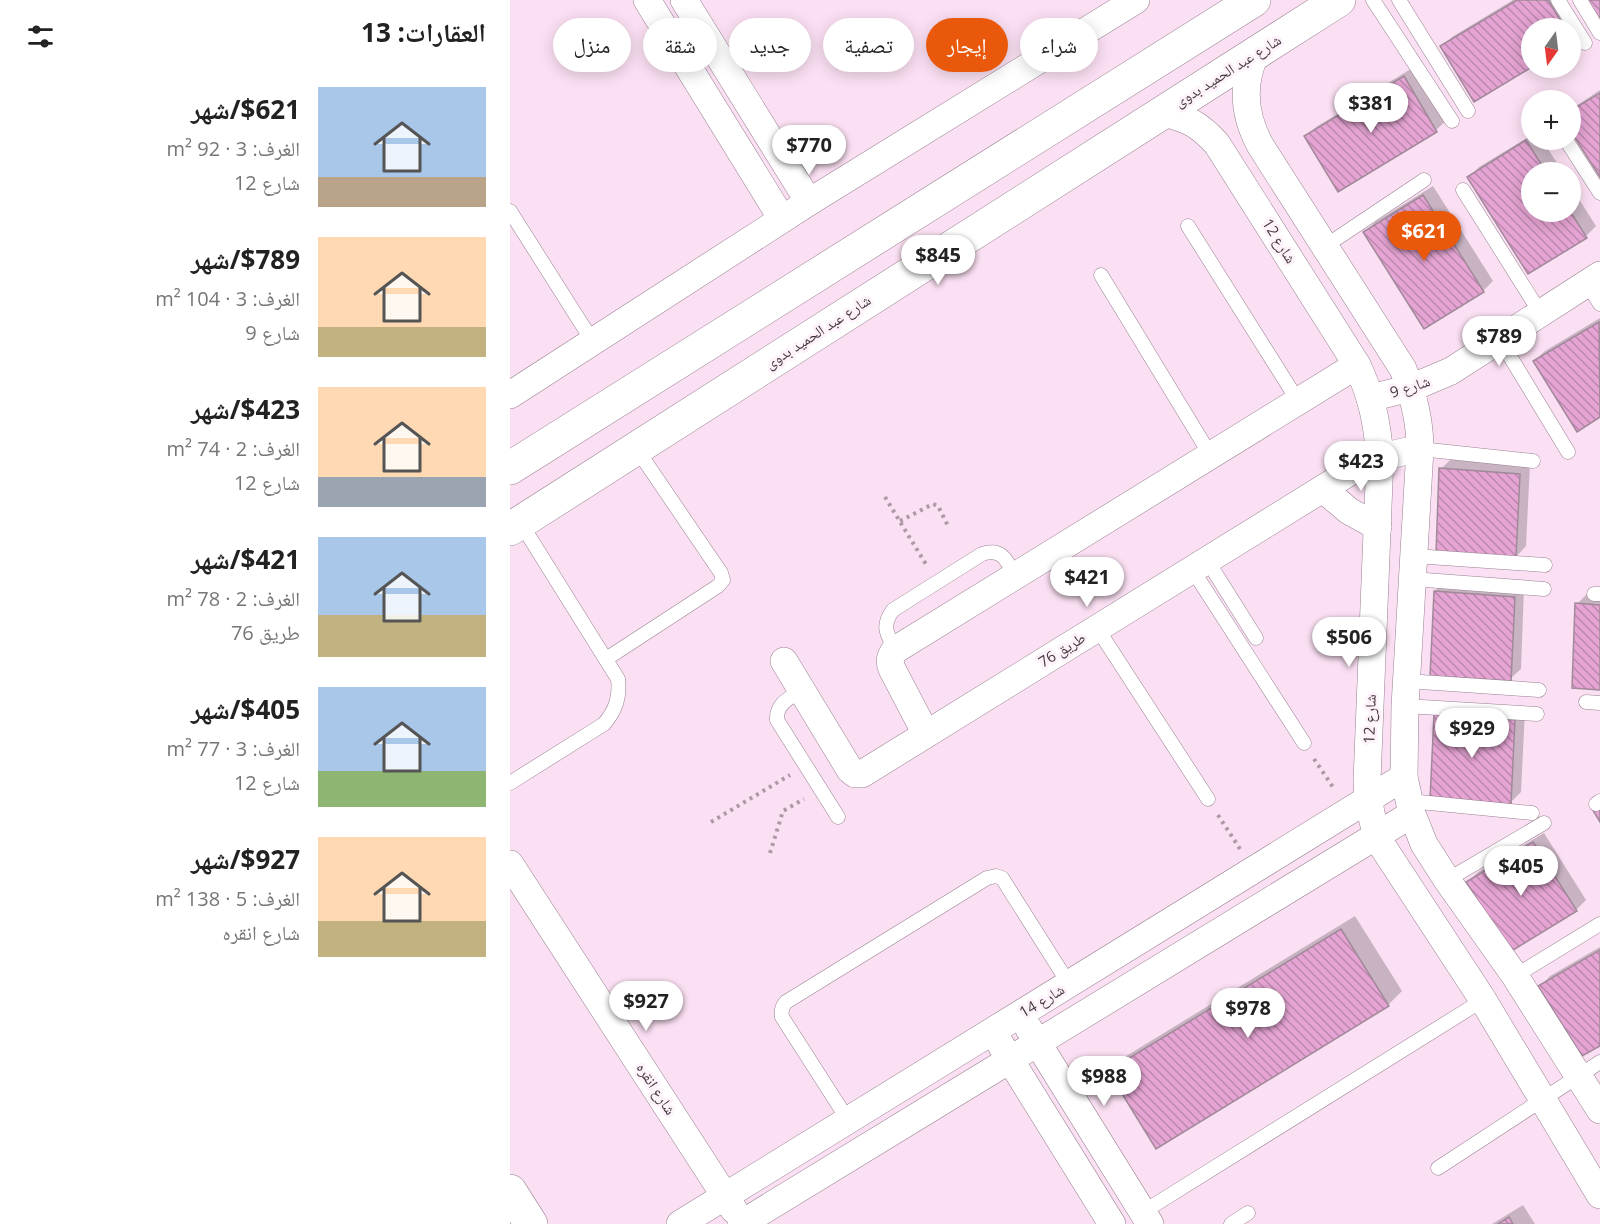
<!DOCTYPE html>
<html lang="ar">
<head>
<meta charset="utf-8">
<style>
	body { margin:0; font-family:"Open Sans","Noto Naskh Arabic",sans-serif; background:#f2f2f2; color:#222; direction:rtl; height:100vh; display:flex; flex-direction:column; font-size:22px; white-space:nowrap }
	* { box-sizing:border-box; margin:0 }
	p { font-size:20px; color:#767676 }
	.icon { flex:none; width:33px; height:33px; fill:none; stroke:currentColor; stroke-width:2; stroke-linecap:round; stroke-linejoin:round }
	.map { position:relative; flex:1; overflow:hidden; direction:ltr }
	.drawer { display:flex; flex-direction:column; background:#fff; width:510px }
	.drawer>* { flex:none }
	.hud { position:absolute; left:18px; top:18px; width:570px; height:54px; direction:rtl; display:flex; gap:12px }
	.needle { width:39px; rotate:194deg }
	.controls { position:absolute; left:1011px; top:18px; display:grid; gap:12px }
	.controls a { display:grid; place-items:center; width:60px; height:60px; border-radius:50%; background:#fff; box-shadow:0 3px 15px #0003; font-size:30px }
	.price { position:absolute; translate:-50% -51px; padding:0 14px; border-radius:21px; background:#fff; color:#222; font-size:20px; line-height:39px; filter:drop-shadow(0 2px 3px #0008) }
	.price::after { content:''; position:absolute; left:50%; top:36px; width:18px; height:14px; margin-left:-9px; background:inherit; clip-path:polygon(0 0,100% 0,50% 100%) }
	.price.current { background:#ea580c; color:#fff }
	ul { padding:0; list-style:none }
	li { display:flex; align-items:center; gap:18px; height:150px; padding:0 24px }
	li span { display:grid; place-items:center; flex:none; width:168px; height:120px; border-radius:0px; color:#555 }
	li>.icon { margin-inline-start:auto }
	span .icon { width:72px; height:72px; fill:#fffc; stroke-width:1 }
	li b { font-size:26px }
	h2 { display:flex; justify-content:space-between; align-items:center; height:72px; padding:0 24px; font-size:26px }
	.pill { padding:0 21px; border-radius:27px; background:#fff; box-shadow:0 3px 15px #0003; font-size:21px; line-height:54px }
	.pill.current { background:#ea580c; color:#fff }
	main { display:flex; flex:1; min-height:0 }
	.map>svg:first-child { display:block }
	.shadow { fill:#0003 }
	.building { fill:url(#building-back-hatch); stroke:#a1899a; stroke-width:1.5 }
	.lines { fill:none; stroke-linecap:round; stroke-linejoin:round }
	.service-casing { stroke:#988091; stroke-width:15 }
	.minor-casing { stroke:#988091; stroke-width:28 }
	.tertiary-casing { stroke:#988091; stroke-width:34 }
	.secondary-casing { stroke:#988091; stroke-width:34 }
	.path { stroke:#ad98a6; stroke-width:4; stroke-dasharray:3 4.5; stroke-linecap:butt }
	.service { stroke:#fff; stroke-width:14 }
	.minor { stroke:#fff; stroke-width:27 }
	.tertiary { stroke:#fff; stroke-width:33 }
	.secondary { stroke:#fff; stroke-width:33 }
	.labels { text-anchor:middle; stroke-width:6; stroke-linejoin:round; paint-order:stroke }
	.street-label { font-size:15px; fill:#443940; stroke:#fef3fb }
</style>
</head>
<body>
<main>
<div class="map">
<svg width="1090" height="1224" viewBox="0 0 1090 1224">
	<defs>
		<pattern id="building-back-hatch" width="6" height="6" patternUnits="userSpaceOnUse" patternTransform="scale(1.5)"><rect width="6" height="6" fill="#e5a4d3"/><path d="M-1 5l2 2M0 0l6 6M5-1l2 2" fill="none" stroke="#bb87ad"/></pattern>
	</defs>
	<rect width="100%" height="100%" fill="#fbe0f3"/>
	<g class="shadow">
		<path d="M1003,0h51l19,31 -13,11v-14h-38l-90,19 10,-10z"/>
		<path d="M904,67l33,53 -11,10 -98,60 -32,-53 10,-10z"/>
		<path d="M1090,90v84l-30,-47v-17z"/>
		<path d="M1022,135v5h10l21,32h-31v40h38v-27l26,41 -10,10 -58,36 -59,-95 10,-10z"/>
		<path d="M923,186l60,95 -10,10 -118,-59 10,-10z"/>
		<path d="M1090,318v97l-23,14 -43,-68 11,-10z"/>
		<path d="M941,459l79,5 -4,82 -10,11 -75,-88z"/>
		<path d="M935,581l79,6 -3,82 -11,10 -75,-88z"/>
		<path d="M1077,594l13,1v94l-26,-2 3,-83z"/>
		<path d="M1015,710l-4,82 -10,10 -76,-87z"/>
		<path d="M1034,833l42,67 -10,10 -108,-28 10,-10z"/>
		<path d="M845,916l47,75 -14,14 -278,67 13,-14z"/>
		<path d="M1090,947v97l-17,10 -43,-67 10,-11z"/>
		<path d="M1013,1205l12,19h-43z"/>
	</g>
	<g class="building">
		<path d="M1007,0h31l17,28h-33v39l-58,35 -34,-56z"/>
		<path d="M1075,0h15v25z"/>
		<path d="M894,76l33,56 -99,60 -34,-56z"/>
		<path d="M1090,93v84l-30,-47v-19z"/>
		<path d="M1016,140l20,32h-14v40l38,-1 17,27 -59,36 -61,-97z"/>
		<path d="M913,195l61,97 -60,37 -61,-97z"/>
		<path d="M1089,322l1,95 -23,15 -44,-71z"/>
		<path d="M929,468l81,6 -4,84 -80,-4z"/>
		<path d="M924,591l81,6 -4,84 -81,-5z"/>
		<path d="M1065,603l25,2v85l-28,-2z"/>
		<path d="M924,714l81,6 -4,84 -81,-5z"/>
		<path d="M1090,802v20l-9,-15z"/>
		<path d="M1023,842l44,69 -67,41 -44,-70z"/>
		<path d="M831,929l48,77 -233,143 -48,-78z"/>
		<path d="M1090,950v96l-18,10 -44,-70z"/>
		<path d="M999,1217l4,7h-15z"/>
	</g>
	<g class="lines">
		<g class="service-casing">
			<g id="service">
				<path d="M863,0l79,121"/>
				<path d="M889,0l69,111"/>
				<path d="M1048,0l27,43"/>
				<path d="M1070,0l20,33"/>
				<path d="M1056,140l34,53"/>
				<path d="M953,190l78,124"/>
				<path d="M0,211l83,131"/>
				<path d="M678,226l110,175"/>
				<path d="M814,247l100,-67"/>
				<path d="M591,275l110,181"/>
				<path d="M1077,283l13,21"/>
				<path d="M990,340l68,112"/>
				<path d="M910,449l113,12"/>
				<path d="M904,556l131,9"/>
				<path d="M697,560l49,78"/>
				<path d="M682,569l112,174"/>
				<path d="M902,579l132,10"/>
				<path d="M1084,594h6"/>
				<path d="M587,628l111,171"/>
				<path d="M385,650c-8,-16 -14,-24 -2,-40l89,-56c20,-7 25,7 33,22"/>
				<path d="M96,659l112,-73 5,-6 -2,-7 -85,-125"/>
				<path d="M896,681l133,9"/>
				<path d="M292,690c-12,8 -26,13 -25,30l61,97"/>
				<path d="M1076,702l14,1"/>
				<path d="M895,706l132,8"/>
				<path d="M0,783l94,-59c12,-14 16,-27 14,-45l-98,-157"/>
				<path d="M899,801l123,12"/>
				<path d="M1086,804l4,-3"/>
				<path d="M937,880l97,-57"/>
				<path d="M1005,976l85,-52"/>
				<path d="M338,1120l-66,-103c-1,-6 0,-11 4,-15l201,-124 9,-2 6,2 67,106"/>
				<path d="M928,1168l162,-106"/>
				<path d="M633,1212l340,-212"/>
				<path d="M721,1224l17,-11"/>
			</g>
		</g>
		<g class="minor-casing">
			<g id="minor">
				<path d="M137,0l135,219"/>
				<path d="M174,0l125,202"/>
				<path d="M746,53c-15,31 -12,62 4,92l143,224c11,27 17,52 17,80l-15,257 -1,71 8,37 12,30 23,36 68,96 85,134"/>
				<path d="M652,112c27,8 36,11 55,32l140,221c15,31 20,58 23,92l-13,324c1,23 5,43 14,63l102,156 117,195"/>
				<path d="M0,395l299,-193 327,-202"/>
				<path d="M860,398l41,-10 40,-17 149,-96"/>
				<path d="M813,489l26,22 29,16"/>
				<path d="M274,661l66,109 5,4h7l499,-309c20,-9 37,-13 59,-16"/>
				<path d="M416,734l-34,-65c-3,-7 -2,-13 3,-19l462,-285"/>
				<path d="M0,864l224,346"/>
				<path d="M519,1029l121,195"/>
				<path d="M491,1045l111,179"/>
				<path d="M170,1224l724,-447"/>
				<path d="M231,1224l671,-410"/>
			</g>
		</g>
		<g class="tertiary-casing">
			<path id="tertiary" d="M0,1191l21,33"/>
		</g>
		<g class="secondary-casing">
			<g id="secondary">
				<path d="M0,468l744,-468"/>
				<path d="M0,529l829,-529"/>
			</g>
		</g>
		<g class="path">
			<path d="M375,497l42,69"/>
			<path d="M390,521l33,-17 5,2 11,22"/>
			<path d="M804,759l21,31"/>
			<path d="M708,815l22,34"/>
			<path d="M201,822l79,-47"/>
			<path d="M260,853l13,-42 21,-12"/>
		</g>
		<use href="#service" class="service"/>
		<use href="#minor" class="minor"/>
		<use href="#tertiary" class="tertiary"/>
		<use href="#secondary" class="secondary"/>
	</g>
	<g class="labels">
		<g class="street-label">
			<text transform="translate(718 71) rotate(-32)" y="5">شارع عبد الحميد بدوى</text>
			<text transform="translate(769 241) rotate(58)" y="5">شارع 12</text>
			<text transform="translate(308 332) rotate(-33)" y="5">شارع عبد الحميد بدوى</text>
			<text transform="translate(900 387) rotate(-18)" y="5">شارع 9</text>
			<text transform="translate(552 650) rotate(-32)" y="5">طريق 76</text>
			<text transform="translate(860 719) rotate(-88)" y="5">شارع 12</text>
			<text transform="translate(532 1001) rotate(-31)" y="5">شارع 14</text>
			<text transform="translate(146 1089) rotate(57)" y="5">شارع انقره</text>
		</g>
	</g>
</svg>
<div class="controls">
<a><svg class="needle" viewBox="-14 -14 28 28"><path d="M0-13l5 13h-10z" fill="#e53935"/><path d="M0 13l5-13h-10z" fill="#767676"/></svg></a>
<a>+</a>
<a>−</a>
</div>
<b class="price" style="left:861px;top:134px">$381</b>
<b class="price" style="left:299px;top:176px">$770</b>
<b class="price current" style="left:914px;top:262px">$621</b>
<b class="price" style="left:428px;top:286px">$845</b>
<b class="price" style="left:989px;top:367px">$789</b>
<b class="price" style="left:851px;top:492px">$423</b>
<b class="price" style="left:577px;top:608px">$421</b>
<b class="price" style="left:839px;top:668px">$506</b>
<b class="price" style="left:962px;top:759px">$929</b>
<b class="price" style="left:1011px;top:897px">$405</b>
<b class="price" style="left:136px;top:1032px">$927</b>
<b class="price" style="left:738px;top:1039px">$978</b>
<b class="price" style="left:594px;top:1107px">$988</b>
<div class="hud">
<a class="pill">شراء</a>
<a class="pill current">إيجار</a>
<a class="pill">تصفية</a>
<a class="pill">جديد</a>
<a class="pill">شقة</a>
<a class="pill">منزل</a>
</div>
</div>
<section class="drawer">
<h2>العقارات: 13<svg class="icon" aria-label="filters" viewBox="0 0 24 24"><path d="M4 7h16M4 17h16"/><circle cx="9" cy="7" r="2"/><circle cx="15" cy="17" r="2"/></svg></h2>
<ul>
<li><span style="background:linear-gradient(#a9c7e8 75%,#b9a48a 0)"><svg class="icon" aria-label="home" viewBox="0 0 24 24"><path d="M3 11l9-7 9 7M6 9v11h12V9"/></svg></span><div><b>$621/شهر</b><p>الغرف: 3 · 92 m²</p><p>شارع 12</p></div></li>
<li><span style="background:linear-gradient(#ffd9b3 75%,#c2b280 0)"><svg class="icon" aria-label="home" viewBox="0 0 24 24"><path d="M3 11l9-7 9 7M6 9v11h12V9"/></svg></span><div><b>$789/شهر</b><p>الغرف: 3 · 104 m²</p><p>شارع 9</p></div></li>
<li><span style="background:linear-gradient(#ffd9b3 75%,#9aa5b1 0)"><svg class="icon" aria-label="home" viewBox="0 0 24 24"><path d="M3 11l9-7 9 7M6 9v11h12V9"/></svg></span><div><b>$423/شهر</b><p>الغرف: 2 · 74 m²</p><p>شارع 12</p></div></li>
<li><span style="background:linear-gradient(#a9c7e8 65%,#c2b280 0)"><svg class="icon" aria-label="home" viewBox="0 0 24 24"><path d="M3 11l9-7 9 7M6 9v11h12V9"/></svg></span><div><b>$421/شهر</b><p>الغرف: 2 · 78 m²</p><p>طريق 76</p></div></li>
<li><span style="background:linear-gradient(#a9c7e8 70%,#8fb573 0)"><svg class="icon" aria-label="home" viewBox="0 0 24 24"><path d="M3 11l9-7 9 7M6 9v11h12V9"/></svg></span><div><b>$405/شهر</b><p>الغرف: 3 · 77 m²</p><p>شارع 12</p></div></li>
<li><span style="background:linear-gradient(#ffd9b3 70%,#c2b280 0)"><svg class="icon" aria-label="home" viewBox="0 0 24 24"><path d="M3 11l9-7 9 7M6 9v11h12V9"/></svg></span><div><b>$927/شهر</b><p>الغرف: 5 · 138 m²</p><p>شارع انقره</p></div></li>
</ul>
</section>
</main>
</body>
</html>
